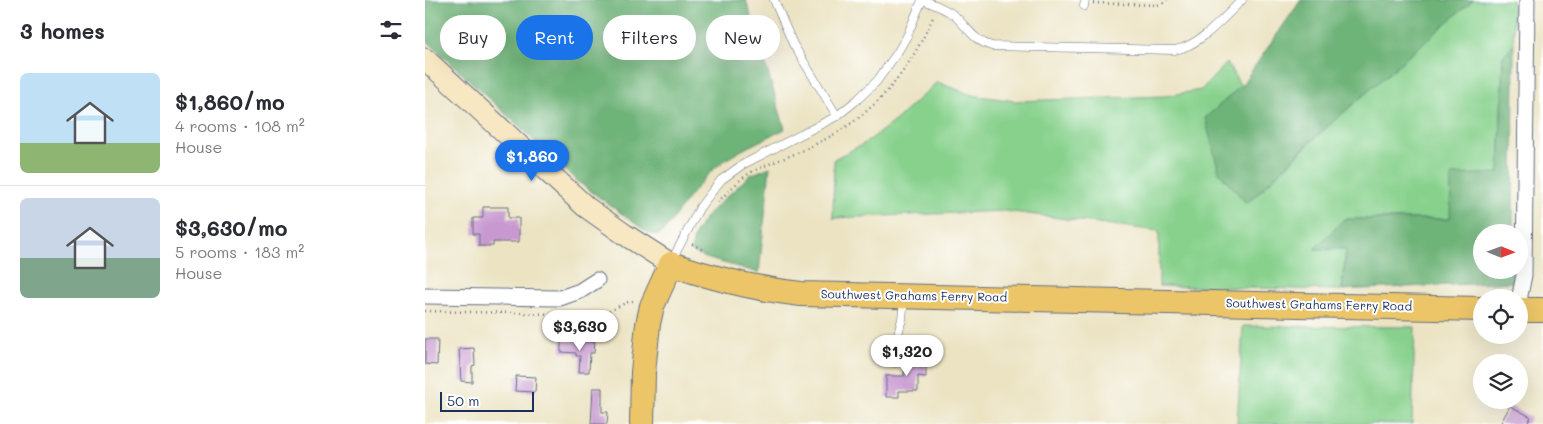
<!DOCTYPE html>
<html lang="en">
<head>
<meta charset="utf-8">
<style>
	body { margin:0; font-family:Mali,sans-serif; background:#f7f7f7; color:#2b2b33; height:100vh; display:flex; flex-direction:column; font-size:19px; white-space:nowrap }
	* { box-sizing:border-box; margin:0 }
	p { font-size:16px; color:#7c7c81 }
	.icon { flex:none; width:28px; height:28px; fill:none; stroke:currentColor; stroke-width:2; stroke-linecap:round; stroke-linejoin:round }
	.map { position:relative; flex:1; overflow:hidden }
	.panel { display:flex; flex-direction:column; background:#fff; width:425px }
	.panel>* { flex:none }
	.guide { position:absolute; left:15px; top:15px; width:475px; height:45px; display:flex; gap:10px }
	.needle { width:32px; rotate:91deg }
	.fabs { position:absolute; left:1048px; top:224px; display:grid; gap:10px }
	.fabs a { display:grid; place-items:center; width:55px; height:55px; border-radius:50%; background:#fff; box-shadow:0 5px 20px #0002; font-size:25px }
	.scale { position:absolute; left:15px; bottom:12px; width:94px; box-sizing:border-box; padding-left:5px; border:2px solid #1b2f5e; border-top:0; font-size:14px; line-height:18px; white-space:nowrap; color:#1b2f5e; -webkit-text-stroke:4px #fff; paint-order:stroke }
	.price { position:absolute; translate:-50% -42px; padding:0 11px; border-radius:18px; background:#fff; color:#222; font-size:16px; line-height:32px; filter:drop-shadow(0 1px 2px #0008) }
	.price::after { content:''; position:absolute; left:50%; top:30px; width:15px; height:11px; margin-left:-8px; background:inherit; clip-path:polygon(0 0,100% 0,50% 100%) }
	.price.selected { background:#1a73e8; color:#fff }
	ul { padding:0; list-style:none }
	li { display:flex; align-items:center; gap:15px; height:125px; padding:0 20px }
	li+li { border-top:1px solid #e1e1e2 }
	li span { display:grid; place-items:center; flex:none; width:140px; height:100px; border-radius:8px; color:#555 }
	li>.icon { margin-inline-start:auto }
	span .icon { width:60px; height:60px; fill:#fffc; stroke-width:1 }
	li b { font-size:21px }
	h2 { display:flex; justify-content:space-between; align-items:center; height:60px; padding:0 20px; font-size:21px }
	.chip { padding:0 18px; border-radius:22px; background:#fff; box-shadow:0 5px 20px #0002; font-size:18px; line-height:45px }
	.chip.selected { background:#1a73e8; color:#fff }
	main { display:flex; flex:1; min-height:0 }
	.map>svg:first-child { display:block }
	.green { fill:#88d18d; stroke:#528076 }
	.forest { fill:#6eb378; stroke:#44716b }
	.building { fill:#c899d0 }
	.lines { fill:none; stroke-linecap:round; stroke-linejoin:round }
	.lane-casing { stroke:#646e81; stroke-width:9 }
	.street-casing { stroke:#646e81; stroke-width:17 }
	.secondary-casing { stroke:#646e81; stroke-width:23 }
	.primary-casing { stroke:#646e81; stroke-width:26 }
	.path { stroke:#646e81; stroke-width:2.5; stroke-dasharray:1 4; stroke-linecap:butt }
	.lane { stroke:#fff; stroke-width:8 }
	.street { stroke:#fff; stroke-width:15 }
	.secondary { stroke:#f7e8c3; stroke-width:21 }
	.primary { stroke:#ecc569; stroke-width:24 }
	.labels { text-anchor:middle; stroke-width:4; stroke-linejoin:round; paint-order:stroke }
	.street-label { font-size:12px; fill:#1b2f5e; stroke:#fff }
</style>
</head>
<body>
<main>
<section class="panel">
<h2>3 homes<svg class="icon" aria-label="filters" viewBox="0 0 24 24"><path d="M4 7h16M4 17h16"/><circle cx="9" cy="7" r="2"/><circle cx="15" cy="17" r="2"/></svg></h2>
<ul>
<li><span style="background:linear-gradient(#bfe0f5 70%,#8fb573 0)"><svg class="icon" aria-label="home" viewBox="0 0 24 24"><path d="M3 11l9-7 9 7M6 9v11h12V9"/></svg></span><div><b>$1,860/mo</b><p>4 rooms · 108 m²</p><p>House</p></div></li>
<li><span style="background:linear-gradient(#c9d6e8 60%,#7fa58c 0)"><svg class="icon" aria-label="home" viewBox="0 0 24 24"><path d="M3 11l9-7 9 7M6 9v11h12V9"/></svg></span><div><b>$3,630/mo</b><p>5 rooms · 183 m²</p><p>House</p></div></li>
</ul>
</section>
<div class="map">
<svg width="1118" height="424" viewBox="0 0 1118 424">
	<rect width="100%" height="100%" fill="#fff"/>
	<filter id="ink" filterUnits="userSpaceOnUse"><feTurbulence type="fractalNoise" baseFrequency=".02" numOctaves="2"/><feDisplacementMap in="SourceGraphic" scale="10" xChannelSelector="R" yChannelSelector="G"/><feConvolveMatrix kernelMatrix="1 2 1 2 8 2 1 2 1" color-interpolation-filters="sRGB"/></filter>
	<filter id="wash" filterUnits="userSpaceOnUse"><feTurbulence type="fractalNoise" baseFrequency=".0096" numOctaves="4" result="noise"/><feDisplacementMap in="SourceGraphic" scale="20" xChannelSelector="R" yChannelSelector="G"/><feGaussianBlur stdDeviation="1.12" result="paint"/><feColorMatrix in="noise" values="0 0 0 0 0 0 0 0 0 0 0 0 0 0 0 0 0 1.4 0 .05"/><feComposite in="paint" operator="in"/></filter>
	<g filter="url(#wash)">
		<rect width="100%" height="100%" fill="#ebe3c2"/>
		<g class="green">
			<path d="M1034,0h53l2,44 -11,12 -4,117 -49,46h-106l-29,30h31l-4,41 -183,-4v-55l-154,-20 -172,7 1,-59 33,-17 29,-22 41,-38 35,13 43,6 150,-5 36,-6 26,-27 14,23 -35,33 41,85z"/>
			<path d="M818,326l172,1 -3,97h-175z"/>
		</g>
		<g class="forest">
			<path d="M0,0h321l39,129c-24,12 -50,22 -70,39 -19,17 -36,43 -51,63l-6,4 -8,-1 -69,-50 -156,-145z"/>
			<path d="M876,0h172l-161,140 -65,64 -28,-32 -14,-54 36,-32z"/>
			<path d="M1089,44l-1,188h-32v38h32v12l-171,8 4,-41h-32l30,-30h106l1,-44 48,-2 4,-117z"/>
			<path d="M345,167l-11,106 -53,-15 -15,-7 4,-18 12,-18 43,-40z"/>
		</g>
		<g id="blocks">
			<g class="building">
				<path d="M309,47l13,1v11h-13z"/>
				<path d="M58,207h25v11h11v24h-26v4h-14v-12h-6v-16h10z"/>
				<path d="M0,339h13l-1,26 -12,-1z"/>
				<path d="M136,341l34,1 -1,11h-4l-1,19h-10l1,-16h-4v-3l-15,-1z"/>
				<path d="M49,348l1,17 -3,1v16l-11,-1 -2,-32z"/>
				<path d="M480,354h14l-1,7 8,1v15l-8,-1v15h-19v6h-13v-21h18z"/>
				<path d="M91,376l20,1 -1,15 -20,-1z"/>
				<path d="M168,388h9v24h6l-1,12h-16z"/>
				<path d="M1085,406l21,11 -4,7h-27z"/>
			</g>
		</g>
	</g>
	<g filter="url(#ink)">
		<use href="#blocks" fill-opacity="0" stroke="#646e81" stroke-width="1"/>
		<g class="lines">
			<g class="lane-casing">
				<g id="lane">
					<path d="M349,0l19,44 44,72"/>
					<path d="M497,0c11,4 23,8 33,16 12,11 20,26 37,30l183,4c26,-5 48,-32 67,-50"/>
					<path d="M659,6l1,-6"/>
					<path d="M246,262l29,-55 21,-27 21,-15 95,-49 20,-16 20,-19 20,-28 10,-17 15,-36"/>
					<path d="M470,363l2,-25 5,-19 2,-21"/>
				</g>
			</g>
			<g class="street-casing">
				<g id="street">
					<path d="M0,296l135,2 20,-7 17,-11"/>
					<path d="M1095,310v-15l4,-20 3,-275"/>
				</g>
			</g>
			<g class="secondary-casing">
				<path id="secondary" d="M0,59l161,148 38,27 47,30"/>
			</g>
			<g class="primary-casing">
				<g id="primary">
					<path d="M1094,310h24"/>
					<path d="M217,424l1,-52 5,-48 4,-18 19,-42c44,15 83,25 130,30l680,15"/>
				</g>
			</g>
			<g class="path">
				<path d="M668,3l64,2 6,-2 4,-3"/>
				<path d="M293,202c10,-10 21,-23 34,-30 19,-10 41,-16 60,-26 61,-29 95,-70 122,-131"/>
				<path d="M267,244l11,6"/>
				<path d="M0,311l175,4c13,-3 24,-15 36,-14"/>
			</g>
			<use href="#lane" class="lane"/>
			<use href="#street" class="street"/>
			<use href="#secondary" class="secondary"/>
			<use href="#primary" class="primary"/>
		</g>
	</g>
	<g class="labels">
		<g class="street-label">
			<text transform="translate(489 296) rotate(1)" y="4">Southwest Grahams Ferry Road</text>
			<text transform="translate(894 305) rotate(1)" y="4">Southwest Grahams Ferry Road</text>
		</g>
	</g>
</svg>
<div class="fabs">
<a><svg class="needle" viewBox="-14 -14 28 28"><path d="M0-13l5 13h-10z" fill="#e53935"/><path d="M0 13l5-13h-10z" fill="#7c7c81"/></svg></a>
<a><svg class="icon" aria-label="locate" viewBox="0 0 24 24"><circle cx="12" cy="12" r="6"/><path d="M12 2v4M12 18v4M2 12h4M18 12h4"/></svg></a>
<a><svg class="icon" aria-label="layers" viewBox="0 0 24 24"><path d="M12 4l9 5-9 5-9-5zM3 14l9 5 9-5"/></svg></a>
</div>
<div class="scale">50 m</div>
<b class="price selected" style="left:107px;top:182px">$1,860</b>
<b class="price" style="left:155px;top:352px">$3,630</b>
<b class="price" style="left:482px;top:377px">$1,320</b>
<div class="guide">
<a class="chip">Buy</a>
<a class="chip selected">Rent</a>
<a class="chip">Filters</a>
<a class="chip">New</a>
</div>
</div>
</main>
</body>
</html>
